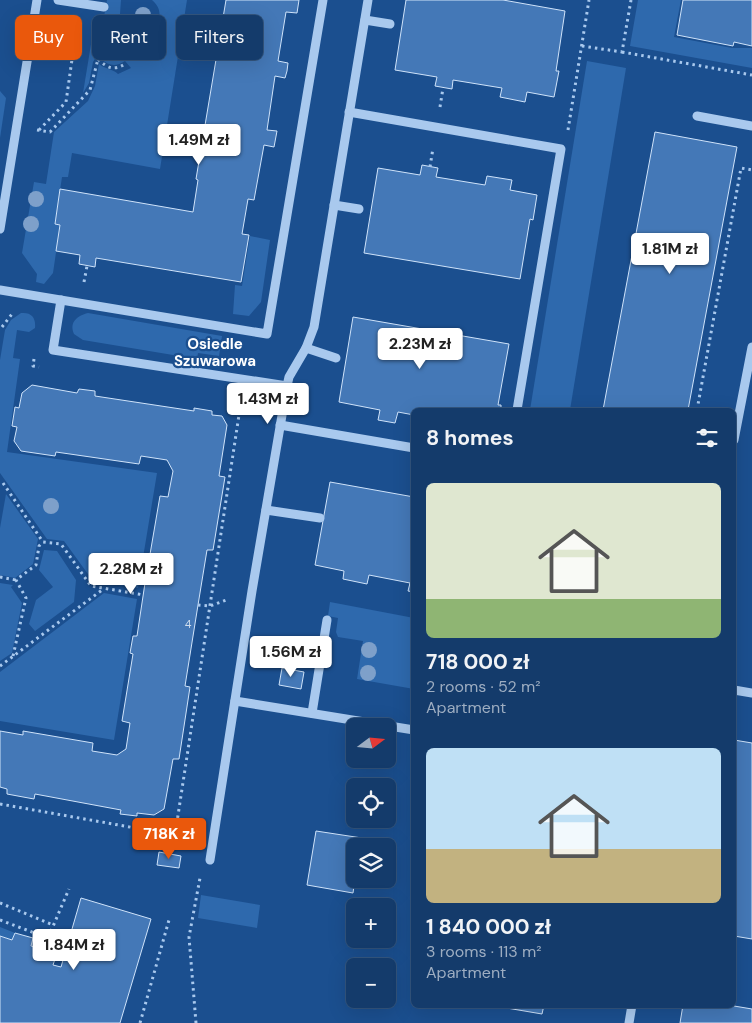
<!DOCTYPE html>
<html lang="en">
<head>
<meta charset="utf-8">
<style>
	body { margin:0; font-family:"DM Sans",sans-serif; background:#1d4271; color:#f1f3f6; height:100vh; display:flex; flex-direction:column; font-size:19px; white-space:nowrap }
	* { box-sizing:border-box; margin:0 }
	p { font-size:16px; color:#9dadc1 }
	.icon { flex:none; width:28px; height:28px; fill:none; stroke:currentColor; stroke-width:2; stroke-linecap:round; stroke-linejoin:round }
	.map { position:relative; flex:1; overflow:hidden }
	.details { position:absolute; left:411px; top:408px; width:325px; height:600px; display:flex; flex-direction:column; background:#143b6b; border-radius:8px; box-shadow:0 5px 20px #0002,0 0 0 1px #33557e }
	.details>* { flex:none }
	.hud { position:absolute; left:15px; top:15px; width:321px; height:45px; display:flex; gap:10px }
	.needle { width:32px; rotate:74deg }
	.controls { position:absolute; left:346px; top:718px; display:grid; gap:10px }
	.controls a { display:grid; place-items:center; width:50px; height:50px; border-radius:8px; background:#143b6b; box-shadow:0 5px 20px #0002,0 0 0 1px #33557e; font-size:25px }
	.price { position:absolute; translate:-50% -42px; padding:0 11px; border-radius:5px; background:#fff; color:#222; font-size:16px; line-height:32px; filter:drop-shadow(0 1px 2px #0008) }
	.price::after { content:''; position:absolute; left:50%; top:30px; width:15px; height:11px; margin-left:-8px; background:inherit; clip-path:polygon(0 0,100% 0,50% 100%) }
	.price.current { background:#ea580c; color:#fff }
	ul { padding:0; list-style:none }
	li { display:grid; align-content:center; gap:10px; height:265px; padding:0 15px }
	li span { display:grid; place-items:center; height:155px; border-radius:8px; color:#555 }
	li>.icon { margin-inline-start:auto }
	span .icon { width:90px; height:90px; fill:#fffc; stroke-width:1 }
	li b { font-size:21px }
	h2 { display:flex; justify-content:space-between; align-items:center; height:60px; padding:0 15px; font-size:21px }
	.pill { padding:0 18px; border-radius:8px; background:#143b6b; box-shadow:0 5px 20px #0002,0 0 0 1px #33557e; font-size:18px; line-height:45px }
	.pill.current { background:#ea580c; color:#fff }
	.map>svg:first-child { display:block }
	.green { fill:#2e69ad }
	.building { fill:#4478b7; stroke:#cfe3fa }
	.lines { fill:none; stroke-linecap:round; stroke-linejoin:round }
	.path { stroke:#a9c9ee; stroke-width:3; stroke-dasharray:2.5 4; stroke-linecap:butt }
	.minor { stroke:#a9c9ee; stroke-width:9 }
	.tree { fill:#7ea0ca }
	.labels { text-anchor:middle; stroke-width:4.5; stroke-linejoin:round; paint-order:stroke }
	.number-label { font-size:11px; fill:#d0dded }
	.neighbourhood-label { font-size:15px; font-weight:bold; fill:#fff; stroke:#1b4f8f }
</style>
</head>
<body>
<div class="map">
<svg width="752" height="1023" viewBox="0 0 752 1023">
	<rect width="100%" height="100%" fill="#1b4f8f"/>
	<g class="green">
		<path d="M107,0h14l-1,14 -6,13 -8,9 -5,13 -8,13 -4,21 -6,10 11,-67 8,2z"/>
		<path d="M152,0h35l-27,169 -88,-16 -4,24h-6l-7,47 5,1 -7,48 -9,11 -8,-2 1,-8 -15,-21 12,-71 12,2 8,-52 34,-31 7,-15 4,-22c6,5 14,5 19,10l13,-6 -6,-7c-9,6 -16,5 -24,-2 7,-10 9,-21 17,-31h7l8,-4c17,15 38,-8 19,-24z"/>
		<path d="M638,0h43l-7,37 58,11h20v20l-122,-22z"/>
		<path d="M587,61l39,7 -56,342h-40z"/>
		<path d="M0,91l6,7 -6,40z"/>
		<path d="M250,236l20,4 -9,62 -12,14 -16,-2 2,-29 7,1z"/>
		<path d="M21,313c11,-1 15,5 14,15l-6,4 -12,-2 -4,28 7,1 -13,93 150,21 -19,115 -45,-7 -29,-40 -17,-2 -47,-66v-113l5,-30 6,-10z"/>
		<path d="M88,313l134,23 -3,20 -21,-3 -1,6 -114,-19 -9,-6c-5,-12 3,-18 14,-21z"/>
		<path d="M6,494l32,45 -5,25 -18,14 -15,-3v-47z"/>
		<path d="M44,550l13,1 19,29 -2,22 -39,29 -6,-7 7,-24 17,-13 -14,-17z"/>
		<path d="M0,583l13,2 -2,2 11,16 -10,50 -12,8z"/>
		<path d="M104,593l33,6 -23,141 -114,-19v-49z"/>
		<path d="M330,602l84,16v71l-57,-10 6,-38 -25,-4 -2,-5 2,-14 -10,-2z"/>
		<path d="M201,895l59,10 -3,23 -59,-10z"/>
		<path d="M0,927l15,6 -3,7 -12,-4z"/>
	</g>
	<g class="building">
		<path d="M226,0h73l-2,13 -11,-1 -8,49 10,2 -1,8 -2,7 -10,-2 -8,54 10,1 -3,16 -10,-2 -10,55 -6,-1 -6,35 7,1 -8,47 -145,-24 -1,9 -16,-3 1,-9 -24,-4 4,-26 -5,-1 5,-35 133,23 5,-32 -2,-1z"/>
		<path d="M406,0h97l62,11 -9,60h3l-5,26 -27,-5 -2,10 -25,-5 2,-9 -49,-8 -1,9 -17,-3 2,-9 -42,-7z"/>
		<path d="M683,0h69v46l-18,-4 -1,4 -56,-11z"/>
		<path d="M655,132l82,15 -49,263h-85z"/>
		<path d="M422,165l16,3 -2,9 49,8 2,-9 25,4 -2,10 27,5 -4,25 -3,-1 -10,60 -156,-26 14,-85 42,7z"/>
		<path d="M353,317l156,27 -11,61h3v5h-87v5l-16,-3 -3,11 -17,-3 2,-10 -41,-8z"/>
		<path d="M32,385l45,8 2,-4 16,2v5l99,15v-3l18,3v4l10,1 5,9 -8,51 6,1 -12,73h-6l-9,55 -13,81 5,1 -11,72h-6l-9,50 -10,6 -17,-2v3l-17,-2 1,-4 -86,-16 -1,5 -27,-5v-5l-7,-2v-56l23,4v-4l70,12 -1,8 25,4 9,-6 4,-26 -8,-2 11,-67 -3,-1 3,-17h4l8,-53 -3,-1 3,-17 3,1 12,-70 8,1 5,-26 -6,-11 -26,-4 -2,8 -83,-12 -1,4 -34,-5 -7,-10 3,-14 -5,-1 3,-19 4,1 3,-15z"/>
		<path d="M330,482l84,15v95l-6,-1 2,-8 -41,-8 -2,9 -24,-5 1,-8 -29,-6z"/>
		<path d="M282,668l22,4 -3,17 -22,-4z"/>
		<path d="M734,740l18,3v196l-18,-3z"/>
		<path d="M316,831l46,7 -2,8h-5v33l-2,14 -46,-8z"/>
		<path d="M159,852l22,4 -2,12 -22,-3z"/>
		<path d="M81,898l70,21 -31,104h-120v-87l12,4 3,-7 18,5 -2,8 26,7 -4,12 8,2z"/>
		<path d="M489,1005h55l-2,9z"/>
		<path d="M683,1005h45l24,4v14h-72z"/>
	</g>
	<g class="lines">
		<g class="path">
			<path d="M582,46l40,6 9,-52"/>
			<path d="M622,52l130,23"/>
			<path d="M98,59c9,9 16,12 27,5"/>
			<path d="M440,107l3,-19"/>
			<path d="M37,130l13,2 40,-42 8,-31 10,-22 10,-13"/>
			<path d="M39,130l27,-28 11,-78"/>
			<path d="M568,130l21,-130"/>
			<path d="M430,167l3,-19"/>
			<path d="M84,282l3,-16"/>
			<path d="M2,327l10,-13"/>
			<path d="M34,359l-1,7 6,1"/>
			<path d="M697,410l44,-242 11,2"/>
			<path d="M3,483l40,59 18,2 30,42 53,9"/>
			<path d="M0,577l16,3"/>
			<path d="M198,605l12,1 19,-7"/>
			<path d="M13,656l13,-58 -10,-18 20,-15 3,-19 4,-4"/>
			<path d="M0,666l102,-76"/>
			<path d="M0,804l175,31 64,-420 -6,-17"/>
			<path d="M175,835l17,3"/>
			<path d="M0,903l53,22"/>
			<path d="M0,920l48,18 21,-49"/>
			<path d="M140,1023l29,-103"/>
			<path d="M196,1023l-7,-86 11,-59"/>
		</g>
		<g class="minor">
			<path d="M58,0l46,7"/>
			<path d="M365,20l25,4"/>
			<path d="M349,112l212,37 -44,261"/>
			<path d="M697,116l55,10"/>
			<path d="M334,205l25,4"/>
			<path d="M0,229l37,-229"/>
			<path d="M0,290l267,44 56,-334"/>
			<path d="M61,300l-8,50 234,36"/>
			<path d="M306,348l30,10"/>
			<path d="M280,425l134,23"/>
			<path d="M734,440l18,-93"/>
			<path d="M266,510l54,8"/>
			<path d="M734,690l18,3"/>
			<path d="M235,701l179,29"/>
			<path d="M312,713l15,-93"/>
			<path d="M210,860l42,-269 35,-205 2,-9 17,-29 8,-21 54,-327"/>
			<path d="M629,1023l3,-18"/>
		</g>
	</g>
	<g class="tree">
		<circle cx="143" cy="15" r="8"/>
		<circle cx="36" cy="199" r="8"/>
		<circle cx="31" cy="224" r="8"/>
		<circle cx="51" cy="506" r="8"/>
		<circle cx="369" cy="650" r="8"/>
		<circle cx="368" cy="673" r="8"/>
	</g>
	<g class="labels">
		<g class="number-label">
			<text x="188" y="628">4</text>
		</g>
		<g class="neighbourhood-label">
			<text x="215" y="349">Osiedle<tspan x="215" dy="17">Szuwarowa</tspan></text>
		</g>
	</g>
</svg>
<div class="controls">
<a><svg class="needle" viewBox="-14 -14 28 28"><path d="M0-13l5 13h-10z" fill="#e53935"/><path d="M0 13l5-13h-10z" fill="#9dadc1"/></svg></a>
<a><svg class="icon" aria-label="locate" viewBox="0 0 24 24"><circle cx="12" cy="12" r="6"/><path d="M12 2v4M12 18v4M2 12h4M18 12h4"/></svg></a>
<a><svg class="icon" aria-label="layers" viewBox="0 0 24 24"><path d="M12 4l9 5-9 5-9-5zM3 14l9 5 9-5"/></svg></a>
<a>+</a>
<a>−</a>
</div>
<b class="price" style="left:199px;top:166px">1.49M zł</b>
<b class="price" style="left:670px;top:275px">1.81M zł</b>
<b class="price" style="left:420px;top:370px">2.23M zł</b>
<b class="price" style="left:268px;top:425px">1.43M zł</b>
<b class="price" style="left:131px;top:595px">2.28M zł</b>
<b class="price" style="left:291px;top:678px">1.56M zł</b>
<b class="price current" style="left:169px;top:860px">718K zł</b>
<b class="price" style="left:74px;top:971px">1.84M zł</b>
<div class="hud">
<a class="pill current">Buy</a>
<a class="pill">Rent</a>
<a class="pill">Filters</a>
</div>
<section class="details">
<h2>8 homes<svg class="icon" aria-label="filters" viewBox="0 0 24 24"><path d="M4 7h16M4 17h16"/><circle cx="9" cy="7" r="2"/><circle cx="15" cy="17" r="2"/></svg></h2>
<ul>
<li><span style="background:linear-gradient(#dfe7d0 75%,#8fb573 0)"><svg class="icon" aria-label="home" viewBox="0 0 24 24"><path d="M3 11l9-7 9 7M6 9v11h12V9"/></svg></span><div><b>718 000 zł</b><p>2 rooms · 52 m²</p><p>Apartment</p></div></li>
<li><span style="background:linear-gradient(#bfe0f5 65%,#c2b280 0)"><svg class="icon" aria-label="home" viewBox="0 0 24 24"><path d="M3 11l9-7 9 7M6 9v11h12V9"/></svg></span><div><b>1 840 000 zł</b><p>3 rooms · 113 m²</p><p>Apartment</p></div></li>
</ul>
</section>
</div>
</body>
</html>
